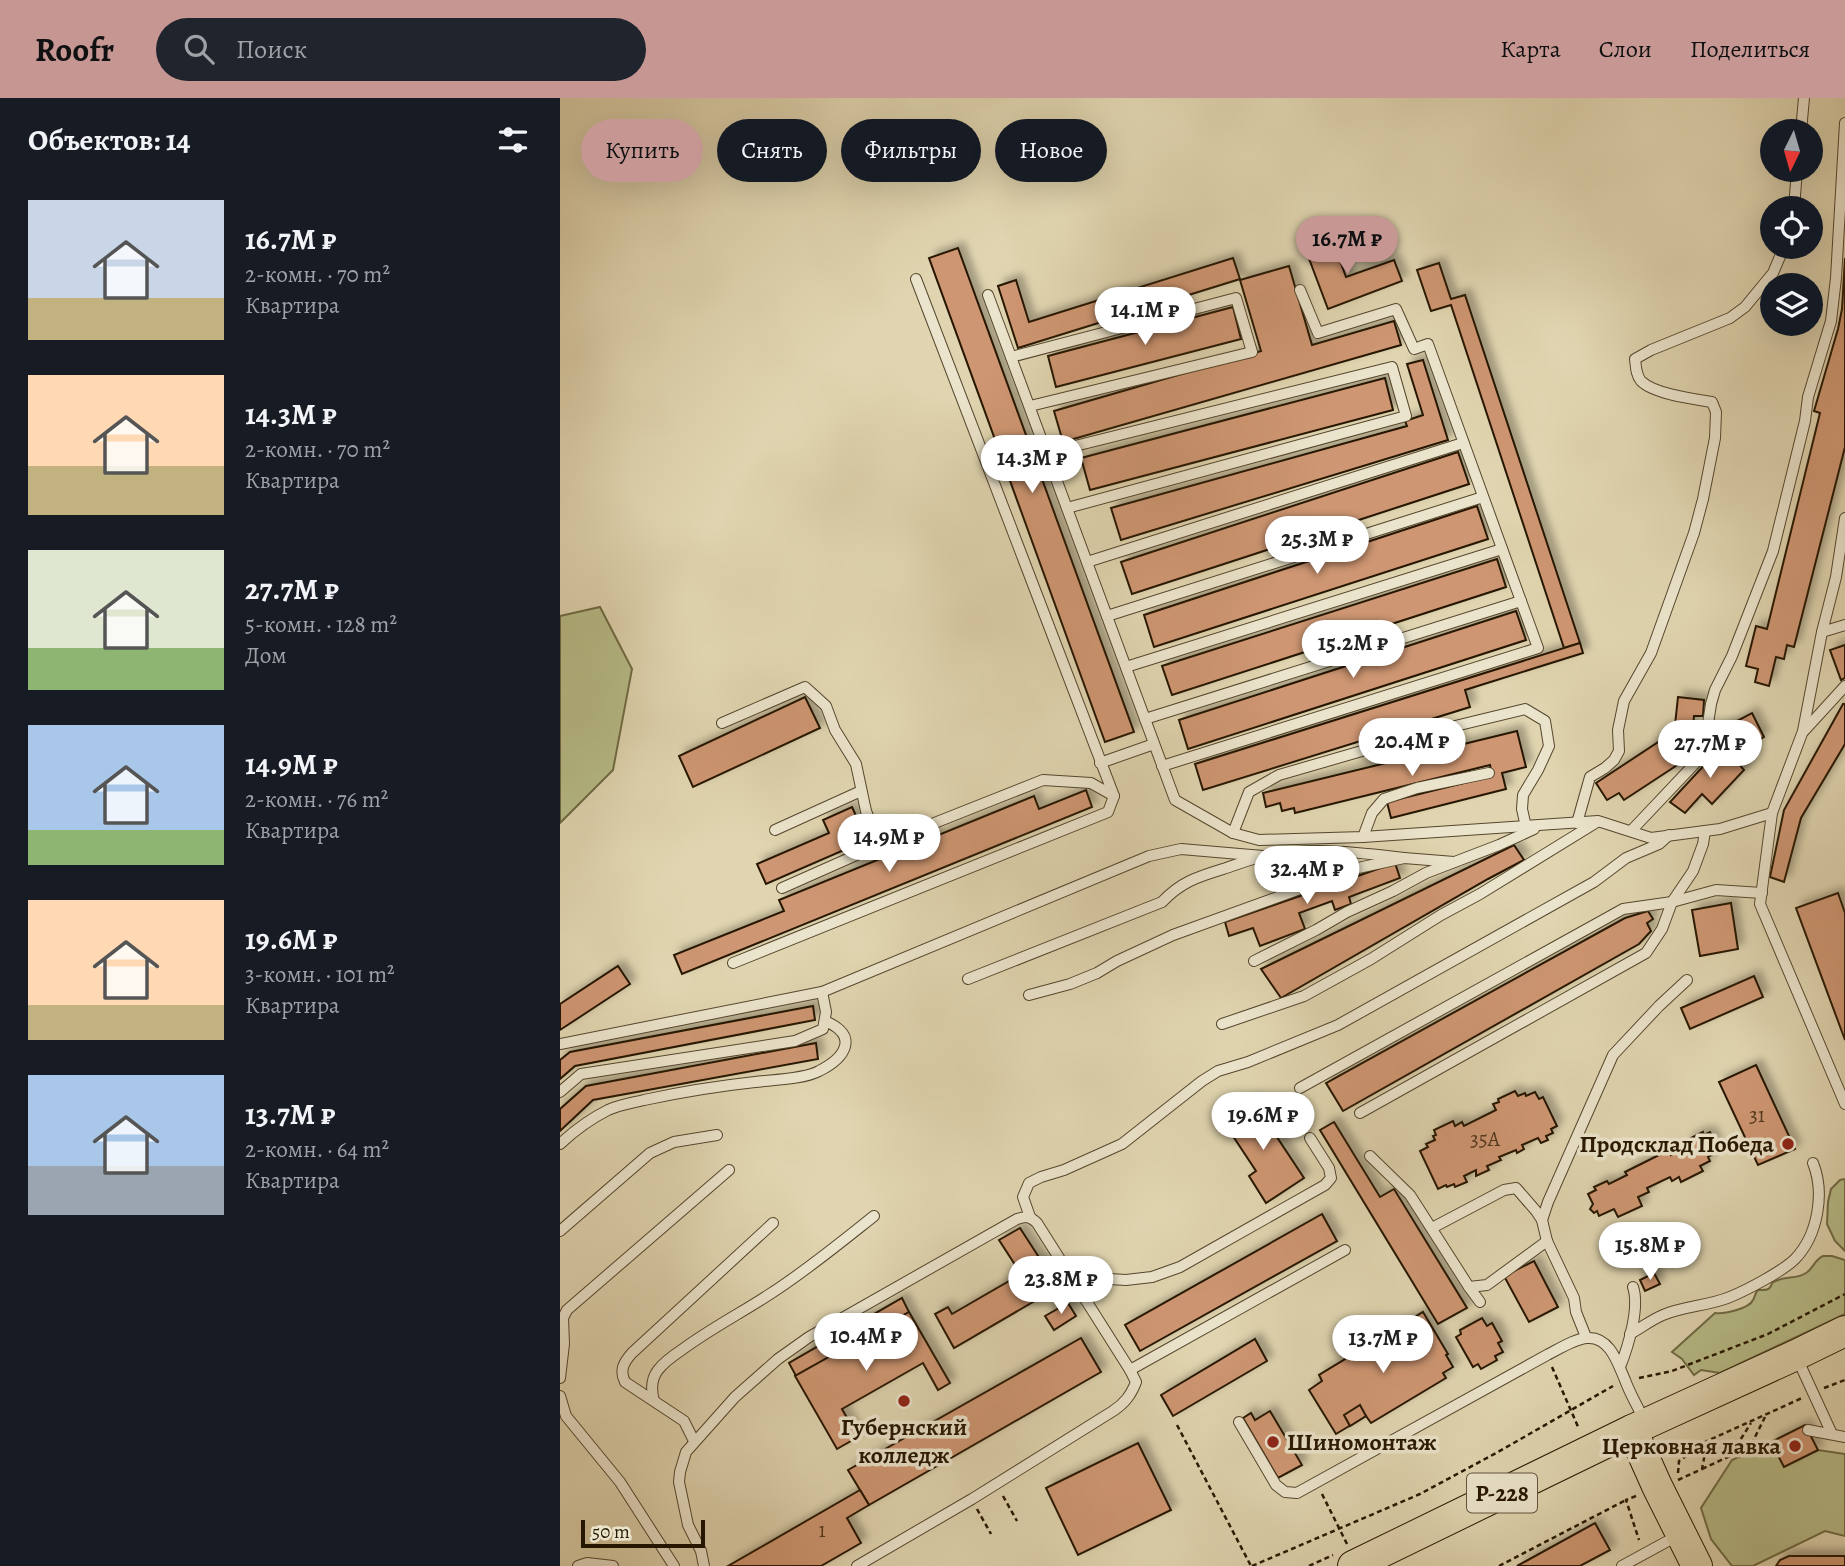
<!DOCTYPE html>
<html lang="ru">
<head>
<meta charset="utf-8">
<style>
	body { margin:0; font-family:Alegreya,serif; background:#20242c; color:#f1f3f6; height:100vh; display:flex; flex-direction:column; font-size:26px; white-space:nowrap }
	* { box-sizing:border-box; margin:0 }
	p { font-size:23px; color:#9ea1a6 }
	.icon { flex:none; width:38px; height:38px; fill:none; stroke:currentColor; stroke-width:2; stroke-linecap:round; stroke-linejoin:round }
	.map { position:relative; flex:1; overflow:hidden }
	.sheet { display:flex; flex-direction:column; background:#171b24; width:560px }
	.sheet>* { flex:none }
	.top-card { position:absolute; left:21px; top:21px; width:665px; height:63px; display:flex; gap:14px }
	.needle { width:46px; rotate:185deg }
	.fabs { position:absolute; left:1200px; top:21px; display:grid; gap:14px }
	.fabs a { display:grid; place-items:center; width:63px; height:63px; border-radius:50%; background:#171b24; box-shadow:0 7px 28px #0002; font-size:35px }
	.scale { position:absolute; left:21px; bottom:18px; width:124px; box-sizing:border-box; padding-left:7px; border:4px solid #271701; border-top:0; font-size:19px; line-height:24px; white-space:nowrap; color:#271701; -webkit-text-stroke:5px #ebe4cc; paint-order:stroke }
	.price { position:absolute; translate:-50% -60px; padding:0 16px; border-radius:24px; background:#fff; color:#222; font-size:23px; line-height:46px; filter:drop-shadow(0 2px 4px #0008) }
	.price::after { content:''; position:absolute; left:50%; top:42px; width:21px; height:16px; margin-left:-10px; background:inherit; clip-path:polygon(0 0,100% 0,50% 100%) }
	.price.selected { background:#c59692; color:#111 }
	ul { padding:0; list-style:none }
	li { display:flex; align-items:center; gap:21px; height:175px; padding:0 28px }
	li span { display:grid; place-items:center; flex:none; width:196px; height:140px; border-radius:0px; color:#555 }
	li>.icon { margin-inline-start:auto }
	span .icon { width:84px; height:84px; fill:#fffc; stroke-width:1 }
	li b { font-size:30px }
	h2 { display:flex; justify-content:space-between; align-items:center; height:84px; padding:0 28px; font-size:30px }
	.chip { padding:0 24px; border-radius:32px; background:#171b24; box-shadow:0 7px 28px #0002; font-size:24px; line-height:63px }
	.chip.selected { background:#c59692; color:#111 }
	header { display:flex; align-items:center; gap:42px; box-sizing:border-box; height:98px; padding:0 35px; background:#c59692; color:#111 }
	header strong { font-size:33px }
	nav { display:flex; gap:38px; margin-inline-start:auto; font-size:24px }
	.search { width:490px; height:63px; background:#20242c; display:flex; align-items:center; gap:18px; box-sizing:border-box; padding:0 24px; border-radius:38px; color:#9ea1a6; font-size:26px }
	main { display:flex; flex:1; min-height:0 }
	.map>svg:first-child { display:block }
	.green { fill:#b7bc88; stroke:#6f6a44; stroke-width:2 }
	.building { fill:#ce9672; stroke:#271701; stroke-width:2; filter:url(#shadow) }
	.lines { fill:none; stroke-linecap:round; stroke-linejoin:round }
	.service-casing { stroke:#55462d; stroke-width:12 }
	.primary-casing { stroke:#271701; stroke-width:32 }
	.path { stroke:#271701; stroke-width:2.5; stroke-dasharray:5 3.5; stroke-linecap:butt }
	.service { stroke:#ebe4cc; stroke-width:10 }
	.primary { stroke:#e0d5b0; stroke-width:30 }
	.poi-dot { fill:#8f2418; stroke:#ebe4cc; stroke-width:2.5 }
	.labels { text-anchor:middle; stroke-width:7; stroke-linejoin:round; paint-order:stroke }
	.number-label { font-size:21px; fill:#51371d }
	.shield { fill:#ebe4cc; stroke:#62543e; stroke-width:2 }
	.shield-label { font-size:23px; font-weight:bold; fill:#271701 }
	.poi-label { font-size:24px; font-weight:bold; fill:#271701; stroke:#ebe4cc; text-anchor:end }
</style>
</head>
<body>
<header>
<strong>Roofr</strong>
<div class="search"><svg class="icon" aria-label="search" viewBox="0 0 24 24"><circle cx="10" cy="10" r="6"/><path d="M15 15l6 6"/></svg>Поиск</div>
<nav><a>Карта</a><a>Слои</a><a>Поделиться</a></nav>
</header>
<main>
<section class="sheet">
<h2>Объектов: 14<svg class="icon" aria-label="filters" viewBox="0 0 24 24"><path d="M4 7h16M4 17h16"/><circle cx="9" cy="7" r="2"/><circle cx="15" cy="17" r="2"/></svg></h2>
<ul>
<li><span style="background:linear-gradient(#c9d6e8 70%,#c2b280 0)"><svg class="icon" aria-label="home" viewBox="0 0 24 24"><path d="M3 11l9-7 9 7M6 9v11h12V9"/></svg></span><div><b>16.7M ₽</b><p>2-комн. · 70 m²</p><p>Квартира</p></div></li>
<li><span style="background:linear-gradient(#ffd9b3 65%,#c2b280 0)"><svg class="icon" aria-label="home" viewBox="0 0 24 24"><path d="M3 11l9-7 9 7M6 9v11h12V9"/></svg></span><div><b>14.3M ₽</b><p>2-комн. · 70 m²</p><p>Квартира</p></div></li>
<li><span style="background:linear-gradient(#dfe7d0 70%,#8fb573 0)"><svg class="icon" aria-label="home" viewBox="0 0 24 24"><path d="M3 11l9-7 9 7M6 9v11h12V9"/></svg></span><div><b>27.7M ₽</b><p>5-комн. · 128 m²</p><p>Дом</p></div></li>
<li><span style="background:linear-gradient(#a9c7e8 75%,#8fb573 0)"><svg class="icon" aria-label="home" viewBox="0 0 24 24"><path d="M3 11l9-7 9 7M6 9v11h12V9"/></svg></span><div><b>14.9M ₽</b><p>2-комн. · 76 m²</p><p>Квартира</p></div></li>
<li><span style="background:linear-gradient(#ffd9b3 75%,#c2b280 0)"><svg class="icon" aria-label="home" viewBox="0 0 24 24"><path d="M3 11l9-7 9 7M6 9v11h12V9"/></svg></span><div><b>19.6M ₽</b><p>3-комн. · 101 m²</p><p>Квартира</p></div></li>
<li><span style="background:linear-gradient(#a9c7e8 65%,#9aa5b1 0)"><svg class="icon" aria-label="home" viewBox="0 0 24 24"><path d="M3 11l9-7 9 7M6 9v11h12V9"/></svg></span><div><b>13.7M ₽</b><p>2-комн. · 64 m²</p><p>Квартира</p></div></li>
</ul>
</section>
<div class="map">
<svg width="1285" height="1468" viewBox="0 0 1285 1468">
	<defs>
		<filter id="shadow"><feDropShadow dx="6" dy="-6" stdDeviation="3.5" flood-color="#0004"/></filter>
	</defs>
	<rect width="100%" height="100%" fill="#e0d5b0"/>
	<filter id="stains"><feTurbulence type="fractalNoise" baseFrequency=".00286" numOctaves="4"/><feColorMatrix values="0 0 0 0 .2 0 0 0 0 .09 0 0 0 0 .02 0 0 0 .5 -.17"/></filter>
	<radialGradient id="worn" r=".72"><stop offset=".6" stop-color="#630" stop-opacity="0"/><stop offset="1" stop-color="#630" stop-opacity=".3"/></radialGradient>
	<g class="green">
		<path d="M40,509l32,62 -19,101 -53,53v-207z"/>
		<path d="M1285,1081v72l-10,-10 -8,-17 1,-22 3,-13 9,-9z"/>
		<path d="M1263,1158h9l13,4v54l-125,59 -19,-3 -7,5 -12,-16 -10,-7 43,-39c9,1 34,-4 38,-13 2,-3 2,-7 5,-10 7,0 12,1 14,-7 11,-8 24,-3 34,-10 8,-5 8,-13 17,-17z"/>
		<path d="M1211,1344l13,25 34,-17 27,4v82l-20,-5 -72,35h-21l-21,-27 -10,-31 31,-48z"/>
	</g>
	<g class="building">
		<path d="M772,140l14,39 48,-17 8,21 -74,28 -23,-61z"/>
		<path d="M398,150l176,484 -29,10 -176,-484z"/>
		<path d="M673,160l7,21 -222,69 -20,-62 18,-6 13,42z"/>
		<path d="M1285,160v189l-51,200 -7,-2 -3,14 -8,-2 -7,29 -14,-4 3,-13 -12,-3 10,-40 11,3 53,-216 -6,-2 24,-82 4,-20z"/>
		<path d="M879,165l12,36 14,-4 115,348 -16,5 -113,-343 -20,6 -14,-41z"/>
		<path d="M729,168l23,79 82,-24 7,24 -338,97 -9,-31 207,-60 -21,-71z"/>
		<path d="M673,209l8,32 -185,48 -8,-31z"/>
		<path d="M863,262l25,80 -327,100 -10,-32 296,-82 -2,-5 18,-6 -16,-51z"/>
		<path d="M825,280l8,32 -303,80 -9,-32z"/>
		<path d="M898,354l11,32 -337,110 -11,-32z"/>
		<path d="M917,408l11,33 -334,108 -10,-32z"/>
		<path d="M937,461l9,28 -334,108 -10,-29z"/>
		<path d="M956,513l10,29 -338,109 -9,-29z"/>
		<path d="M1020,545l3,10 -118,37 5,17 -267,83 -8,-26z"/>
		<path d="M1285,547v33l-4,2 -11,-30z"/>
		<path d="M245,599l15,31 -127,59 -14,-31z"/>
		<path d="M1118,599l26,3 -1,16h-9l-1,11 -18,-2z"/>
		<path d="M1283,606h2v40l-44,74 -17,64 -14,-5 14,-67z"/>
		<path d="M1192,615l12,24 -32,20 -18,-24z"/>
		<path d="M957,633l9,36 -24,6 4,16 -115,29 -4,-16 105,-26 -2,-11 -195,48 -1,-5 -12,3 -2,-8 -14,4 -3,-14z"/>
		<path d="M1112,635l16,25 -64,42 -5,-7 -12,7 -11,-17z"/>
		<path d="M1163,647l21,25 -32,34 -10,-10 -17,19 -15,-11z"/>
		<path d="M526,692l6,17 -410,167 -8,-19 110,-44 -5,-11 255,-104 5,13z"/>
		<path d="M292,709l15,33 -101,44 -9,-20 72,-31 -6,-13z"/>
		<path d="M954,747l10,15 -36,19 -207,119 -20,-29z"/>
		<path d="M835,765l5,15 -51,19 2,7 -16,6 -3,-9 -33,12 6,16 -45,17 -7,-18 -24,8 -4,-14z"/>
		<path d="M1278,795l7,20v127l-49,-132z"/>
		<path d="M1171,805l7,46 -38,7 -8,-46z"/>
		<path d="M1088,813l5,8 -6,4 4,8 -12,13 -296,167 -17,-28 299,-165z"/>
		<path d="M58,868l12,18 -70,46v-26z"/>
		<path d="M1194,878l9,21 -73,32 -9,-21z"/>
		<path d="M253,908l2,14 -240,46 -15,13v-19l10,-8z"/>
		<path d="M256,945l2,16 -225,41 -33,31v-22l26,-23z"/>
		<path d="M1196,967l39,84 -37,16 -39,-83z"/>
		<path d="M955,993l3,5 7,-3 1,3 9,-4 4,7 4,-2 14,29 -6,3 2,4 -7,3 2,4 -7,3 -3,-5 -16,7 2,4 -7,4 -1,-3 -17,7 2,3 -14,6 2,4 -13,6v-6l-12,6 3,6 -12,5 -1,-3 -7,3 -1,-2 -8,4 -18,-38 8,-4 -2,-3 9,-4 -2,-4 3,-1 -2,-5 19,-9 2,5 7,-4 2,4 32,-16 -3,-6 6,-2 -1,-3z"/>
		<path d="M693,1003l51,77 -38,25 -17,-27 7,-5 -33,-50z"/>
		<path d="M774,1024l46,75 14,-8 73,119 -29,16 -118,-194z"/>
		<path d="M1143,1034l1,3 6,-3 7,15 -6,3 2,4 -5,3 2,4 -10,5 3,5 -22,11 -2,-5 -7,4 -2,-4 -23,11 2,4 -11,5 4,9 -24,11 -4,-8 -15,7 -2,-5 -3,2 -4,-4 3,-5 -5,-10 8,-4 -2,-3 13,-6 2,3 18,-9 -2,-3 44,-22 2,5 18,-9 -2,-6z"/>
		<path d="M762,1116l15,27 -197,110 -15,-26z"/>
		<path d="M460,1130l22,34 -21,12 -22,-34z"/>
		<path d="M974,1163l24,46 -29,15 -25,-46z"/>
		<path d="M482,1164l15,26 -103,60 -19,-34 13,-7 4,7z"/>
		<path d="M1094,1175l6,11 -15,7 -5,-11z"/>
		<path d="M342,1200l7,14 -113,64 -7,-13z"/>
		<path d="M508,1205l8,13 -22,14 -9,-14z"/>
		<path d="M349,1214l41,71 -12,7 -15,-27 -81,46 16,28 -21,12 -42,-73z"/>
		<path d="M863,1214l25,42 -2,1 7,12 -10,6 3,5 -75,45 -5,-7 -30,18 -27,-44 13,-9 -3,-6z"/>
		<path d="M922,1220l5,8 5,-3 10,18 -4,2 5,9 -8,4 2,4 -16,9 -3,-5 -5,3 -17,-30 5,-3 -1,-4z"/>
		<path d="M521,1240l20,34 -232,133 -21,-35z"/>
		<path d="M695,1241l12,22 -94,55 -12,-21z"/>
		<path d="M800,1307l6,11 -16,10 -6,-11z"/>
		<path d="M710,1313l32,54 -24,13 -35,-60 8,-5 4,7z"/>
		<path d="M1245,1327l13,25 -34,17 -13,-25z"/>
		<path d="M578,1345l33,67 -93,45 -32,-67z"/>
		<path d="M300,1392l9,15 -22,13 14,25 -40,23h-93z"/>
		<path d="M1035,1425l15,27 -30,16h-63z"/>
		<path d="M1229,1458h56v10h-69l4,-6z"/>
	</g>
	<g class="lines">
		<g class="service-casing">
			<g id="service">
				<path d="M1241,33l3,-33"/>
				<path d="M1234,110l3,-38"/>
				<path d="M428,197l187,505 58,33 26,7 104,-3 235,-16 53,17 69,-9 52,-16 -12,91 85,200"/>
				<path d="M451,259l225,-59 16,54 -222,54"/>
				<path d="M487,355l345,-86 14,49 -339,92"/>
				<path d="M527,464l376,-119"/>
				<path d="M547,518l376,-119"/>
				<path d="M1262,534l23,-7"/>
				<path d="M566,569l376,-118"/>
				<path d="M585,621l376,-118"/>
				<path d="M162,625l83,-36 21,19 9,24 21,34 10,47 13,34"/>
				<path d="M1244,633l41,-45"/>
				<path d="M540,665l54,-19"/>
				<path d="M602,668l376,-118 -110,-304 -14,5 -18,-40 -78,24 -18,-43"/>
				<path d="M1212,715l31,-82 19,-99 14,-55 9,-59"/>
				<path d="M1017,725l13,-46 15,-9 9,-8 5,-9 -1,-21 6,-29 27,-48 43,-120 9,-34 12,-61 1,-26 -4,-10c-19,-3 -58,-8 -71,-21 -5,-6 -5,-14 -6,-22l16,-9 79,-32 15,-11 28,-34 11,-26"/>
				<path d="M215,732l86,-39"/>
				<path d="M1071,733l70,-74 4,-14 6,-39 4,-14 17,-34 41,-105 32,-130 3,-24 23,-76 5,-43 9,-155"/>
				<path d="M673,735l16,-41 30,-17 131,-38 115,-28 20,12 4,25 -11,24 -15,25 -1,14 4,18"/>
				<path d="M803,739l9,-24 12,-14 33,-11 72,-15"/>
				<path d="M222,790l97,-43 164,-65 48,3 23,13 -198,-517"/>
				<path d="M694,863l62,-31 31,-18 46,-21 33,-18 73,-28 35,-16"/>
				<path d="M173,865l375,-151 6,-16"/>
				<path d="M408,881l194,-77c19,-20 35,-25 61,-33 13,-4 27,-10 41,-13 47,-9 93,-4 140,2"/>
				<path d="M469,897l41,-11 27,-11 20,-12 56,-26 185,-67 46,-10 50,4"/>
				<path d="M662,926l82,-28 67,-37 70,-44 39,-21 117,-72"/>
				<path d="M0,946l262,-52 327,-136 32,-7 82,7"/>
				<path d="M740,990l323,-179 49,-7 44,-12 46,3"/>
				<path d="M0,994l21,-18 214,-33 28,-12 3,-17 -4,-20"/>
				<path d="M800,1015l286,-160 16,-24 10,-27 21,-31 10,-27 2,-13"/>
				<path d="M0,1046c14,-13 30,-25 48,-34 11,-5 24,-7 36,-10 37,-8 74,-14 111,-18 17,-2 50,-3 64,-11 26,-13 41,-35 6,-50"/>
				<path d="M810,1058l40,39 59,92 18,-2 60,-44 27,57 2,14 10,25"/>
				<path d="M470,1119l-7,-20 6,-14 12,-6 23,-7 58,-26 80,-63 16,-10 30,-9 90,-37 256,-143 32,-24 33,-14 10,-9"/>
				<path d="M872,1130l72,-38 12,-2 20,23 6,9"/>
				<path d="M0,1133l90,-78 24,-11 43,-7"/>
				<path d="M987,1143l-5,-21 6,-18 65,-147 46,-49 28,-26"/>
				<path d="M909,1189l11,15"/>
				<path d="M518,1190l15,-10 33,2 26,-3 28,-10 145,-82 6,-7 -2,-10 -19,-30"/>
				<path d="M1070,1236c11,-6 21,-14 33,-19 21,-9 45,-9 67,-18 17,-7 53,-26 65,-38 23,-24 30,-66 18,-96"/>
				<path d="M1237,1260l35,76"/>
				<path d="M1060,1269c8,-20 20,-59 13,-80"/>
				<path d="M570,1272l215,-120"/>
				<path d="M0,1280l4,-34 -1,-26 4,-8 162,-140"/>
				<path d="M0,1298l6,20 54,66 54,84"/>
				<path d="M94,1303c-3,-11 -3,-22 4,-31 6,-8 16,-15 25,-21 27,-20 58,-36 87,-55 36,-23 70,-51 104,-78"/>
				<path d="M679,1324l37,63 9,7 12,1 250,-138c12,-6 27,-16 40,-17 23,-2 31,26 38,42 5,14 13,27 19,40"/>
				<path d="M1248,1332l37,7"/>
				<path d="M134,1343l-10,-20 -59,-39c-6,-12 -1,-20 7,-29l141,-130"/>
				<path d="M18,1468l9,-3 26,3"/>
				<path d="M144,1468l-3,-15 -13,-26 -9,-43 1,-10 6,-20 49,-55 43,-38 31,-22 208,-118c9,-3 13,-3 20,4l93,147 6,12c-5,13 -11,21 -23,29l-141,88 -115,67"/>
				<path d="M1062,1468l55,-30"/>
			</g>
		</g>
		<g class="primary-casing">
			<g id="primary">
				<path d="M1072,1332l25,56 40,80"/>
				<path d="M793,1468l279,-136 164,-75 49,-24"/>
			</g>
		</g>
		<g class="path">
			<path d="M992,1269l27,62"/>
			<path d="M1079,1280l33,-7 96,-37 77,-40"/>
			<path d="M1264,1290l21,-8"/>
			<path d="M617,1327l74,141"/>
			<path d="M1170,1358l19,-7 16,-32"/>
			<path d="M1142,1371l28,-13 21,-33"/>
			<path d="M1118,1375l1,-12 28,-20 95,-43"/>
			<path d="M1118,1382l24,-11 5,-26"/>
			<path d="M762,1396l25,50"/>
			<path d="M443,1398l14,25"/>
			<path d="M1076,1398l-10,4 13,40"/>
			<path d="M417,1411l14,25"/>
			<path d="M692,1468l168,-72 78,-42 115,-66"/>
			<path d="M749,1468l24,-11"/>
			<path d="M939,1468l127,-66"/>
		</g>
		<use href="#service" class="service"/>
		<use href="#primary" class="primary"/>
	</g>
	<g class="poi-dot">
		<circle cx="1228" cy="1046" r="7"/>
		<circle cx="344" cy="1303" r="7"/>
		<circle cx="713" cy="1344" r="7"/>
		<circle cx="1235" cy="1348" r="7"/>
	</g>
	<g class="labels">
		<g class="number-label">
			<text x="1197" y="1024">31</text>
			<text x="925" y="1048">35А</text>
			<text x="262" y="1439">1</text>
		</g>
		<rect class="shield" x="907" y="1375.5" width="70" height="39" rx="5"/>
		<g class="shield-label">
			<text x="942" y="1403">Р-228</text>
		</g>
		<g class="poi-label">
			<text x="1214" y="1054">Продсклад Победа</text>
			<text x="344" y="1337" text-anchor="middle">Губернский<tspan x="344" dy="28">колледж</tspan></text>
			<text x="727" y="1352" text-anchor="start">Шиномонтаж</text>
			<text x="1221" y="1356">Церковная лавка</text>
		</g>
	</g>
	<rect width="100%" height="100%" filter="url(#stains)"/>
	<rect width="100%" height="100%" fill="url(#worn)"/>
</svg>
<div class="fabs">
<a><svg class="needle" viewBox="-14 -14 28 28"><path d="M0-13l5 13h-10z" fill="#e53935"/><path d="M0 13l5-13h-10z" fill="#9ea1a6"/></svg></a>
<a><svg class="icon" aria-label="locate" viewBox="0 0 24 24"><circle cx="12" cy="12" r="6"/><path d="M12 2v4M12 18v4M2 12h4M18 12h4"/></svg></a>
<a><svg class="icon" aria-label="layers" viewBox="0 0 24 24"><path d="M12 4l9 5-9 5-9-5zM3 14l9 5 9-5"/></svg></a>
</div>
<div class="scale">50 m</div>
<b class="price selected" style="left:787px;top:178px">16.7M ₽</b>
<b class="price" style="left:585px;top:249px">14.1M ₽</b>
<b class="price" style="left:472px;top:397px">14.3M ₽</b>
<b class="price" style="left:757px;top:478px">25.3M ₽</b>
<b class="price" style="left:793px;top:582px">15.2M ₽</b>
<b class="price" style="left:852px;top:680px">20.4M ₽</b>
<b class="price" style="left:1150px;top:682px">27.7M ₽</b>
<b class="price" style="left:329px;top:776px">14.9M ₽</b>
<b class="price" style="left:747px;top:808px">32.4M ₽</b>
<b class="price" style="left:703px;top:1054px">19.6M ₽</b>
<b class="price" style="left:1090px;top:1184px">15.8M ₽</b>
<b class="price" style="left:501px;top:1218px">23.8M ₽</b>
<b class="price" style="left:306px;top:1275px">10.4M ₽</b>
<b class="price" style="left:823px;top:1277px">13.7M ₽</b>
<div class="top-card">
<a class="chip selected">Купить</a>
<a class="chip">Снять</a>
<a class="chip">Фильтры</a>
<a class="chip">Новое</a>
</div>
</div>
</main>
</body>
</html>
